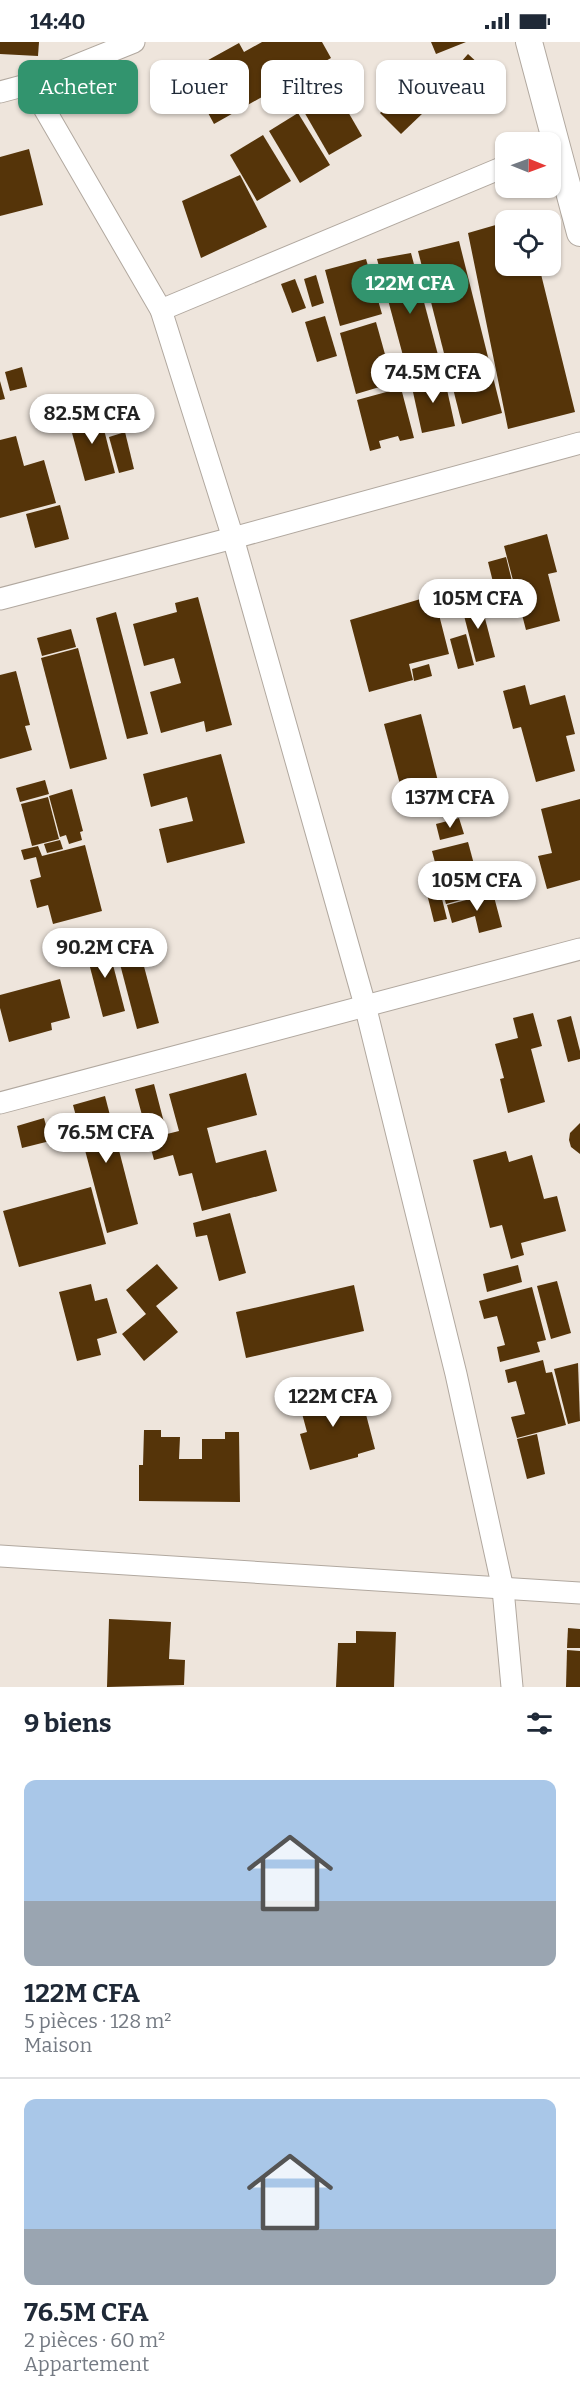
<!DOCTYPE html>
<html lang="fr">
<head>
<meta charset="utf-8">
<style>
	body { margin:0; font-family:Bitter,serif; background:#f6f6f7; color:#1f2937; height:100vh; display:flex; flex-direction:column; font-size:22px; white-space:nowrap }
	* { box-sizing:border-box; margin:0 }
	p { font-size:20px; color:#747a83 }
	.icon { flex:none; width:33px; height:33px; fill:none; stroke:currentColor; stroke-width:2; stroke-linecap:round; stroke-linejoin:round }
	.map { position:relative; height:1645px; overflow:hidden }
	.side { display:flex; flex-direction:column; background:#fff; flex:1 }
	.side>* { flex:none }
	.top-card { position:absolute; left:18px; top:18px; width:544px; height:54px; display:flex; gap:12px }
	.needle { width:39px; rotate:91deg }
	.buttons { position:absolute; left:495px; top:90px; display:grid; gap:12px }
	.buttons a { display:grid; place-items:center; width:66px; height:66px; border-radius:12px; background:#fff; box-shadow:0 2px 4px #0004; font-size:30px }
	.price { position:absolute; translate:-50% -51px; padding:0 14px; border-radius:21px; background:#fff; color:#222; font-size:20px; line-height:39px; filter:drop-shadow(0 2px 3px #0008) }
	.price::after { content:''; position:absolute; left:50%; top:36px; width:18px; height:14px; margin-left:-9px; background:inherit; clip-path:polygon(0 0,100% 0,50% 100%) }
	.price.on { background:#32946e; color:#fff }
	ul { padding:0; list-style:none }
	li { display:grid; align-content:center; gap:12px; height:318px; padding:0 24px }
	li+li { border-top:2px solid #e0e1e3 }
	li span { display:grid; place-items:center; height:186px; border-radius:12px; color:#555 }
	li>.icon { margin-inline-start:auto }
	span .icon { width:108px; height:108px; fill:#fffc; stroke-width:1 }
	li b { font-size:26px }
	h2 { display:flex; justify-content:space-between; align-items:center; height:72px; padding:0 24px; font-size:26px }
	.tag { padding:0 21px; border-radius:12px; background:#fff; box-shadow:0 2px 4px #0004; font-size:21px; line-height:54px }
	.tag.on { background:#32946e; color:#fff }
	.status { display:flex; justify-content:space-between; align-items:center; height:42px; padding:0 30px; background:#fff; direction:ltr }
	.status svg { height:16px; fill:currentColor }
	.map>svg:first-child { display:block }
	.building { fill:#553409 }
	.lines { fill:none; stroke-linecap:round; stroke-linejoin:round }
	.minor-casing { stroke:#b1a89f; stroke-width:23 }
	.tertiary-casing { stroke:#b1a89f; stroke-width:28 }
	.minor { stroke:#fff; stroke-width:21 }
	.tertiary { stroke:#fff; stroke-width:26 }
</style>
</head>
<body>
<div class="status"><b>14:40</b><svg viewBox="0 0 49 12"><path d="M0 12V9h3v3zM5 12V6h3v6zM10 12V3h3v9zM15 12V0h3v12zM26 1h20v11H26zM47 4h2v5h-2z"/></svg></div>
<div class="map">
<svg width="580" height="1645" viewBox="0 0 580 1645">
	<rect width="100%" height="100%" fill="#eee5dc"/>
	<g class="building">
		<path d="M0,0h39l-1,14 -38,-2z"/>
		<path d="M262,0h60l9,16 -117,66 -21,-39 15,-9 -7,-12 38,-21 5,9z"/>
		<path d="M431,0h35l-30,12z"/>
		<path d="M468,12l13,12 -20,22 -13,-11z"/>
		<path d="M424,29l21,21 -44,42 -21,-21z"/>
		<path d="M336,49l26,45 -33,19 -26,-45z"/>
		<path d="M298,71l32,52 -30,18 -31,-52z"/>
		<path d="M263,93l28,46 -34,20 -27,-46z"/>
		<path d="M29,107l14,56 -43,11v-59z"/>
		<path d="M240,133l27,52 -66,31 -19,-57z"/>
		<path d="M506,180v44h33l36,146 -67,17 -40,-196z"/>
		<path d="M459,199l43,172 -40,11 -44,-173z"/>
		<path d="M411,211l31,117 -33,8 -32,-119z"/>
		<path d="M366,217l16,55 -42,12 -15,-56z"/>
		<path d="M316,233l8,28 -12,4 -8,-28z"/>
		<path d="M295,237l11,29 -14,5 -11,-29z"/>
		<path d="M325,274l12,40 -20,6 -12,-40z"/>
		<path d="M376,280l17,61 -37,11 -16,-61z"/>
		<path d="M22,325l5,20 -17,4 -5,-19z"/>
		<path d="M444,334l11,50 -33,7 -11,-50z"/>
		<path d="M0,339l5,18 -5,1z"/>
		<path d="M401,346l13,50 -14,3 -2,-5 -19,5 2,7 -11,3 -13,-51z"/>
		<path d="M99,368l16,63 -30,8 -17,-63z"/>
		<path d="M125,390l9,37 -15,4 -10,-36z"/>
		<path d="M16,394l8,30 20,-6 12,43 -56,15v-78z"/>
		<path d="M60,463l9,34 -34,9 -9,-34z"/>
		<path d="M547,492l10,38 -9,2 12,47 -34,9 -22,-84z"/>
		<path d="M506,515l9,36 -18,5 -9,-36z"/>
		<path d="M434,553l15,59 -40,10 4,16 -44,12 -19,-72z"/>
		<path d="M198,555l34,128 -26,7 -2,-11 -43,12 -11,-41 31,-9 -7,-25 -30,8 -11,-42 44,-12 -2,-9z"/>
		<path d="M480,557l15,58 -19,5 -15,-58z"/>
		<path d="M116,570l32,122 -21,5 -31,-121z"/>
		<path d="M71,587l5,18 -34,9 -5,-18z"/>
		<path d="M466,592l8,31 -16,4 -8,-30z"/>
		<path d="M78,606l29,111 -37,10 -29,-111z"/>
		<path d="M429,622l3,12 -18,5 -2,-12z"/>
		<path d="M16,629l14,54 -5,1 7,24 -32,9v-84z"/>
		<path d="M525,643l5,20 35,-10 10,39 -9,2 9,35 -39,11 -15,-55 -8,2 -10,-38z"/>
		<path d="M421,672l22,87 -36,10 -23,-87z"/>
		<path d="M221,712l24,89 -78,20 -8,-34 34,-8 -6,-24 -36,10 -8,-33z"/>
		<path d="M45,738l4,14 -29,8 -4,-14z"/>
		<path d="M72,747l11,42 -3,1 2,8 -13,4 -3,-9 -6,2 -11,-41z"/>
		<path d="M48,755l11,42 -27,7 -11,-42z"/>
		<path d="M580,757v81l-33,9 -9,-33 14,-3 -11,-44z"/>
		<path d="M459,776l5,16 -24,6 -4,-16z"/>
		<path d="M60,798l3,9 -16,4 -3,-9z"/>
		<path d="M468,800l14,52 -36,10 -14,-53z"/>
		<path d="M85,803l17,66 -49,13 -5,-19 -11,3 -7,-28 11,-3 -5,-20 -12,3 -3,-10 17,-4 4,10z"/>
		<path d="M439,845l8,32 -13,3 -8,-32z"/>
		<path d="M493,851l9,34 -23,6 -4,-17 -23,7 -5,-18z"/>
		<path d="M137,898l22,83 -22,6 -22,-84z"/>
		<path d="M107,900l18,69 -22,6 -18,-69z"/>
		<path d="M60,937l10,39 -19,5 1,7 -43,12 -9,-34v-13z"/>
		<path d="M533,971l9,33 -11,3 14,53 -37,11 -8,-34 4,-1 -9,-34 23,-6 -5,-20z"/>
		<path d="M571,974l9,35v8l-12,3 -11,-42z"/>
		<path d="M246,1031l11,42 -50,13 9,35 50,-13 11,41 -75,20 -10,-38 -13,3 -6,-21 -19,5 -19,-71 19,-5 13,50 12,-3 -10,-37z"/>
		<path d="M105,1054l33,128 -31,9 -34,-128z"/>
		<path d="M44,1076l6,23 -28,7 -5,-22z"/>
		<path d="M580,1081v31l-9,-7 -2,-7 1,-7z"/>
		<path d="M506,1109l3,11 23,-7 12,44 13,-3 9,35 -45,12 3,12 -13,4 -9,-34 -12,3 -17,-68z"/>
		<path d="M91,1145l15,57 -87,23 -16,-56z"/>
		<path d="M230,1171l16,60 -27,8 -12,-46 -11,2 -3,-14z"/>
		<path d="M157,1222l21,24 -22,18 22,26 -34,29 -22,-27 24,-20 -20,-24z"/>
		<path d="M518,1223l4,17 -35,10 -4,-18z"/>
		<path d="M557,1239l14,52 -20,6 -14,-53z"/>
		<path d="M91,1242l4,17 12,-3 10,35 -20,6 4,16 -24,6 -18,-69z"/>
		<path d="M354,1243l10,46 -118,27 -10,-46z"/>
		<path d="M532,1245l14,53 -9,2 3,10 -40,10 -3,-15 8,-2 -8,-29 -13,3 -5,-18z"/>
		<path d="M543,1318l3,13 6,-1 14,53 -49,13 -6,-21 14,-3 -9,-33 -8,2 -3,-13z"/>
		<path d="M578,1321l2,58 -12,3 -14,-55z"/>
		<path d="M338,1343l5,20 19,-6 13,50 -17,5v3l-48,13 -10,-36 7,-2 -10,-37z"/>
		<path d="M144,1388h17v7h19l-1,22h23v-20h23v-7h14l1,70 -101,-1v-36h4z"/>
		<path d="M537,1392l8,40 -18,5 -10,-40z"/>
		<path d="M109,1577l62,3 -2,37 16,1 -1,25 -77,2z"/>
		<path d="M568,1586l12,1v19h-13z"/>
		<path d="M356,1589l40,1 -2,55h-58l2,-44h18z"/>
		<path d="M567,1608l13,1v36h-14z"/>
	</g>
	<g class="lines">
		<g class="minor-casing">
			<g id="minor">
				<path d="M30,42l131,226 72,228 132,467 91,369 47,215 9,98"/>
				<path d="M0,50l30,-8 104,-42"/>
				<path d="M161,268l345,-144"/>
				<path d="M0,557l233,-61 347,-95"/>
				<path d="M0,1061l580,-154"/>
				<path d="M0,1514l580,37"/>
			</g>
		</g>
		<g class="tertiary-casing">
			<path id="tertiary" d="M529,0l51,191"/>
		</g>
		<use href="#minor" class="minor"/>
		<use href="#tertiary" class="tertiary"/>
	</g>
</svg>
<div class="buttons">
<a><svg class="needle" viewBox="-14 -14 28 28"><path d="M0-13l5 13h-10z" fill="#e53935"/><path d="M0 13l5-13h-10z" fill="#747a83"/></svg></a>
<a><svg class="icon" aria-label="locate" viewBox="0 0 24 24"><circle cx="12" cy="12" r="6"/><path d="M12 2v4M12 18v4M2 12h4M18 12h4"/></svg></a>
</div>
<b class="price on" style="left:410px;top:273px">122M CFA</b>
<b class="price" style="left:433px;top:362px">74.5M CFA</b>
<b class="price" style="left:92px;top:403px">82.5M CFA</b>
<b class="price" style="left:478px;top:588px">105M CFA</b>
<b class="price" style="left:450px;top:787px">137M CFA</b>
<b class="price" style="left:477px;top:870px">105M CFA</b>
<b class="price" style="left:105px;top:937px">90.2M CFA</b>
<b class="price" style="left:106px;top:1122px">76.5M CFA</b>
<b class="price" style="left:333px;top:1386px">122M CFA</b>
<div class="top-card">
<a class="tag on">Acheter</a>
<a class="tag">Louer</a>
<a class="tag">Filtres</a>
<a class="tag">Nouveau</a>
</div>
</div>
<section class="side">
<h2>9 biens<svg class="icon" aria-label="filters" viewBox="0 0 24 24"><path d="M4 7h16M4 17h16"/><circle cx="9" cy="7" r="2"/><circle cx="15" cy="17" r="2"/></svg></h2>
<ul>
<li><span style="background:linear-gradient(#a9c7e8 65%,#9aa5b1 0)"><svg class="icon" aria-label="home" viewBox="0 0 24 24"><path d="M3 11l9-7 9 7M6 9v11h12V9"/></svg></span><div><b>122M CFA</b><p>5 pièces · 128 m²</p><p>Maison</p></div></li>
<li><span style="background:linear-gradient(#a9c7e8 70%,#9aa5b1 0)"><svg class="icon" aria-label="home" viewBox="0 0 24 24"><path d="M3 11l9-7 9 7M6 9v11h12V9"/></svg></span><div><b>76.5M CFA</b><p>2 pièces · 60 m²</p><p>Appartement</p></div></li>
</ul>
</section>
</body>
</html>
